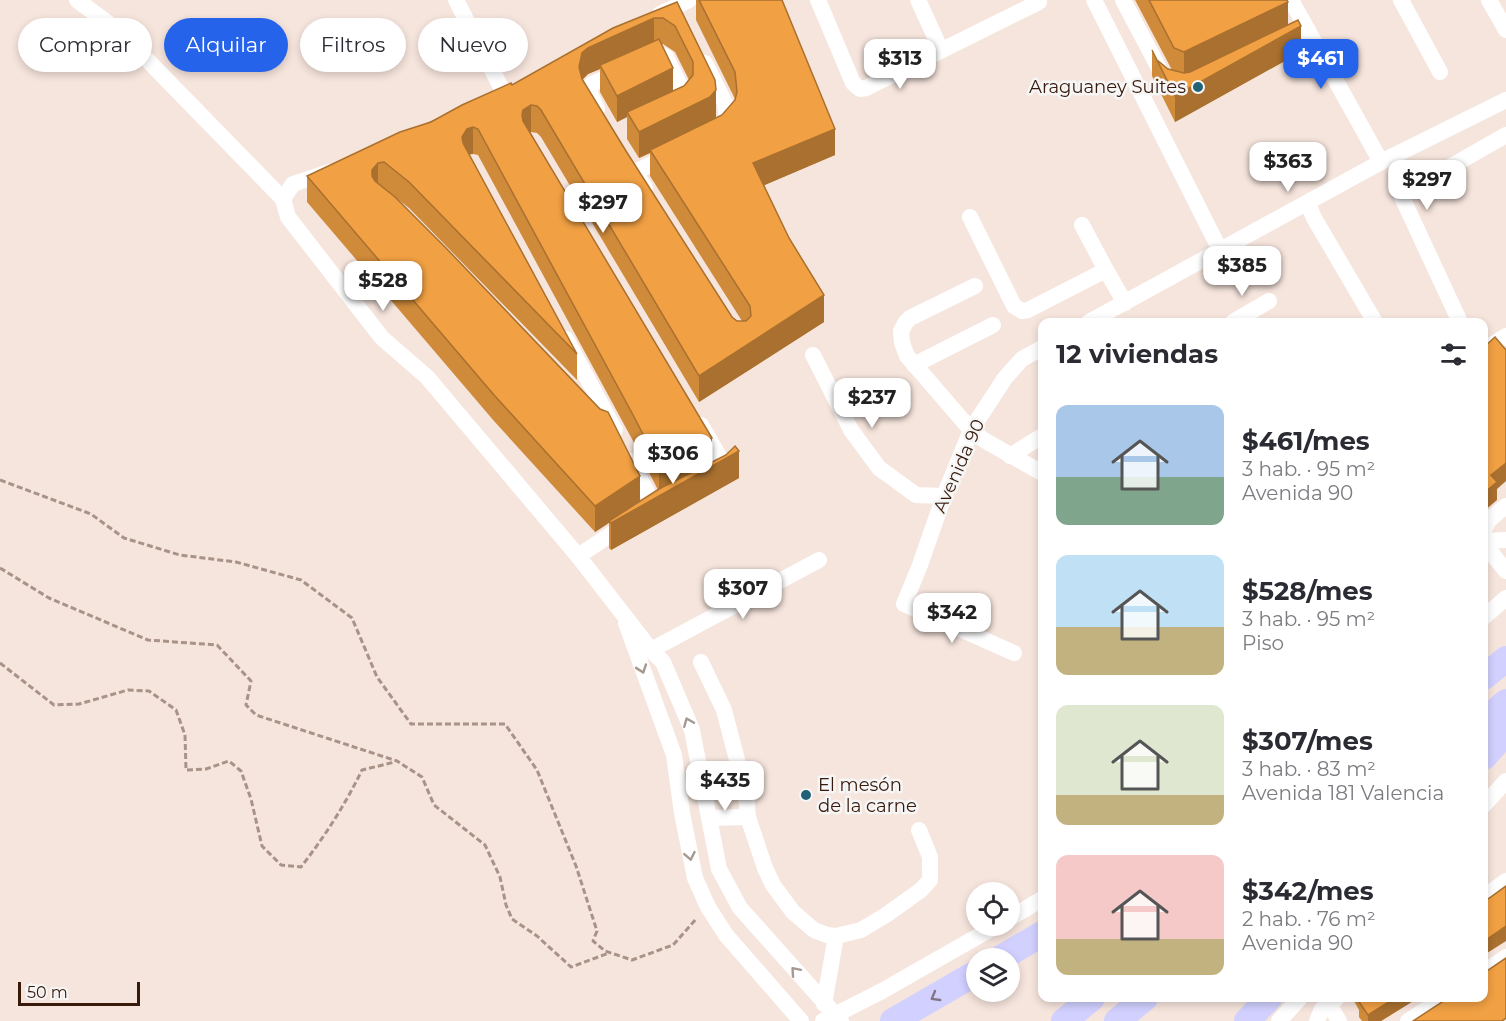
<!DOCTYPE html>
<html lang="es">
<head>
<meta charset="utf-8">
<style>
	body { margin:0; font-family:Montserrat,sans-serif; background:#f7f7f7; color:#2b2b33; height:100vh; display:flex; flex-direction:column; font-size:22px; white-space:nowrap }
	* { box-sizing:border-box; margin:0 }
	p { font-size:20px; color:#7c7c81 }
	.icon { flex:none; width:33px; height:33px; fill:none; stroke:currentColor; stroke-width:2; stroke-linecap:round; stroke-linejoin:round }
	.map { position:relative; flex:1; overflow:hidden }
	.sheet { position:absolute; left:1038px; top:318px; width:450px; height:684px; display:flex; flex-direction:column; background:#fff; border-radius:12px; box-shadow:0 3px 9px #0003 }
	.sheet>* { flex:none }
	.hud { position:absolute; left:18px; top:18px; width:570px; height:54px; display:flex; gap:12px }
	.controls { position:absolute; left:966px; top:882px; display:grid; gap:12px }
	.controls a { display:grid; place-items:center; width:54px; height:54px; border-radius:50%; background:#fff; box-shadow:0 3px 9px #0003; font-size:30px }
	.scale { position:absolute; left:18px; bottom:15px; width:122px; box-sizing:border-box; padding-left:6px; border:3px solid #381a0b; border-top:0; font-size:16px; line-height:21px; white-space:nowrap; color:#381a0b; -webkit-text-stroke:4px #f6f6f6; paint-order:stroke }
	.price { position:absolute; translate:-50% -51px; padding:0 14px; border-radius:12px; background:#fff; color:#222; font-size:20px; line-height:39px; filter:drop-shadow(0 2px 3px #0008) }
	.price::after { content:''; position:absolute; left:50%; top:36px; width:18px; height:14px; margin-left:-9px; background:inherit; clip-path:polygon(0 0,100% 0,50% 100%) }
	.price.active { background:#2563eb; color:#fff }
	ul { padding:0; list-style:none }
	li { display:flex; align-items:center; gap:18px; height:150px; padding:0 18px }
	li span { display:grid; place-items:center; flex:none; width:168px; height:120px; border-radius:12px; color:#555 }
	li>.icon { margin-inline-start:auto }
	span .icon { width:72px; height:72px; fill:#fffc; stroke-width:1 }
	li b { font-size:26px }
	h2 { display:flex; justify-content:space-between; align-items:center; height:72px; padding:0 18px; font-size:26px }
	.tag { padding:0 21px; border-radius:27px; background:#fff; box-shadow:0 3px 9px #0003; font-size:21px; line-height:54px }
	.tag.active { background:#2563eb; color:#fff }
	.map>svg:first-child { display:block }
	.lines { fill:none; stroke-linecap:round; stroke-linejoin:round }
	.path { stroke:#a99287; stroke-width:3; stroke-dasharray:6 3; stroke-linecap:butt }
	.minor { stroke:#fff; stroke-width:16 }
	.highway { stroke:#d1d0ff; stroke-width:26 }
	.wall { fill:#cf8a3a; fill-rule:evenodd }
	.shaded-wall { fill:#a9702f }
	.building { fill:#f1a043; stroke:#a9702f; stroke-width:1.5 }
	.oneway { stroke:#a59891 }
	.oneway2 { stroke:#847585 }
	.poi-dot { fill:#236177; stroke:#f6f6f6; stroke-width:2 }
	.labels { text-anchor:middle; stroke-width:5; stroke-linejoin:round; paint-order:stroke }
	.poi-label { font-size:18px; fill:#381a0b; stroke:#f6f6f6; text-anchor:end }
	.street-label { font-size:18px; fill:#381a0b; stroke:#f6f6f6 }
</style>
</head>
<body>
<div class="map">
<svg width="1506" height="1021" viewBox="0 0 1506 1021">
	<rect width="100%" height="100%" fill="#f6e5dd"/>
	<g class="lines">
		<g class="path">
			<path d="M0,480l91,34 33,24 56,17 56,7 65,18 51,38 25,59 34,47h94l32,46 39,96 21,65 -4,10 12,10 27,9 41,-15 23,-26"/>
			<path d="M0,568l49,30 99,42 69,5 34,36 -5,24 10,10 141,46 25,16 12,28 51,40 15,32 6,28 6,14 25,17 34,31 38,-14"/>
			<path d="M0,663l54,42 25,-1 49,-14 21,1 27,19 9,25 1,35 20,-1 23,-8 12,10 10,28 11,47 19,19 20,2c24,-31 44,-62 61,-97l33,-8"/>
		</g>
		<g class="minor">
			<path d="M77,0l43,32 163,167 5,18 94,121 45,39 151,179 73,94 12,12 29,68 27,139 21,39 101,113"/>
			<path d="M456,0l49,95"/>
			<path d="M818,0l35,83 7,6 6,-1 173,-86"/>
			<path d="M918,0l23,50"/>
			<path d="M1094,0l126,250"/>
			<path d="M1123,0l39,74"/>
			<path d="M1291,0l90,162"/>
			<path d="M1401,0l39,72"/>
			<path d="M1489,0l17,30"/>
			<path d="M660,14l29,-14"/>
			<path d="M1282,43l26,-13"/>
			<path d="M662,55l4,2 18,36 -1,6 -9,6"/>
			<path d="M705,63l20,40 2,17 -8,9"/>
			<path d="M597,109l-8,-18 3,-7 27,-12"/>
			<path d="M645,188l-10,-16 36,-17"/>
			<path d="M283,199l10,-15 36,-12"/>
			<path d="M1308,203l6,15 61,104"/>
			<path d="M970,217l44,89 8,5 6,-1 78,-40 19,33"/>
			<path d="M1082,225l24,45"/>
			<path d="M975,286l-65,32 -4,4 -5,9 1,12 5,13 64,74 13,10 58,33"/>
			<path d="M1089,322l292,-160 125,-62"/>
			<path d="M1233,322l36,-21"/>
			<path d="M1460,322l-59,-127 105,-60"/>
			<path d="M566,339l49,91"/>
			<path d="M1484,350l22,-14"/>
			<path d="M813,355l38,75 28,38 37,27 28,1"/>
			<path d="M914,365l79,-40"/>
			<path d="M701,425l22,38 2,6 -9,6"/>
			<path d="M1010,456l32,-20"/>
			<path d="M1484,529l6,-10 16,-13"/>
			<path d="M1484,534c2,15 13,26 22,37"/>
			<path d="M1484,541l22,-1"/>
			<path d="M578,556l76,-50 -23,-45"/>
			<path d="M1484,617l22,-19"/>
			<path d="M626,623l48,132 8,58 13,65 13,29 18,28 75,86"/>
			<path d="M651,650l168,-90"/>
			<path d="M1014,653l-110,-49 16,-39 24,-69 27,-66 34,-52 17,-19 20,-11"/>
			<path d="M701,662l23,48 22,84 2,23"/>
			<path d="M1484,805l22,-24"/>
			<path d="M709,818l39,-1 17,51 8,17 20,27 21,18 13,5 9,1 25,-6 25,-15 35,-25 9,-10v-23l-11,-27"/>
			<path d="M1484,897l22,-16"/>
			<path d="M1010,918l32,-19"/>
			<path d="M1484,972l22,-15"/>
			<path d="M824,1004l12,-68"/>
			<path d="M1329,1004l10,17"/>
			<path d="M823,1021l59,-30 114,-65"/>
			<path d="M1279,1021l21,-23"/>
			<path d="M1317,1021l5,-12 15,-11"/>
			<path d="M1408,1021l36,-23"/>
		</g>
		<g class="highway">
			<path d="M1484,677l22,-18"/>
			<path d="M1484,721l22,-19"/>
			<path d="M1484,757l22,-25"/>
			<path d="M1001,958l41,-24"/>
			<path d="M893,1021l83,-48"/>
			<path d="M1064,1021l28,-23"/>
			<path d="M1117,1021l28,-23"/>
			<path d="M1247,1021l22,-23"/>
		</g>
	</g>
	<g class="wall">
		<path d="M696,0h86l53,155 -71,30 60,137 -125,80 -158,-265 -4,-4 -6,-1h-1l182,330 27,16 -128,72 -2,-2v-25l-14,9 -101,-111 -187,-219v-26l205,-91 165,-83 39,115 -1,1 7,-3 13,-15v-1l-39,-79zM661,44h2l12,8 14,28 -5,6 -11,5zM600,69v23l17,30 10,-5v22l12,19 11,-5v23l92,145h-5l-5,-4 -106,-166 -44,-71 6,-6zM469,154h4l5,1 154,284 26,51 -18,11 -249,-307 18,14 168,172v-26z"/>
		<path d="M1135,0h152l1,25 13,27 -126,70 -23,-46v-26l5,10 11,9 4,1z"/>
		<path d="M1354,998h64l-37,23h-19l-3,-4v-7l-5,-9z"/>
	</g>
	<g class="shaded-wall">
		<path d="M1288,2v26l-104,50v-26z"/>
		<path d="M654,18v27l-54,20v4l-12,5 -6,6 -3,-13 3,-14 6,-5z"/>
		<path d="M1301,26v26l-126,70v-26z"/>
		<path d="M673,68v26l-46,18v5l-10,5v-26z"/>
		<path d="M716,90v27l-6,7 -60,26v3l-11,5v-26z"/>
		<path d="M531,105v27l-8,4 -1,-21 1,-5z"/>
		<path d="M473,127v27l-6,1 -5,-18 5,-8z"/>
		<path d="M835,129v26l-82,35v-27z"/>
		<path d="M378,163v26l-6,8v-27z"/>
		<path d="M824,295v27l-125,80v-26z"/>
		<path d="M712,438v27l-53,27v-27z"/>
		<path d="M739,451v27l-128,72v-27z"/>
		<path d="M1506,463v18l-9,8v11l-13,11v-18l7,-18z"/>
		<path d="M640,476v26l-45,30v-26z"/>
		<path d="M1506,926v15l-22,14v-14z"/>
		<path d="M1395,998h23l-37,23h-13v-6z"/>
	</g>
	<g class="building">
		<path d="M699,0h83l53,129 -82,34 36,75 35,57 -125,81 -158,-266 -4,-4 -6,-1 -8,5 -1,5 1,6 189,317 -53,27 -27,-52 -154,-284 -5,-2 -6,2 -5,8 1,6 114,211 -168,-172 -25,-20 -6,1 -6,7v6l3,5 20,16 51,51 154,161 8,3 32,64 -45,30 -101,-111 -187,-219 93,-44 31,-10 31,-17 49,-22 1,2 101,-57 64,-26 38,78 1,10 -6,7 -71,35 -12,-20 57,-26 9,-11v-13l-18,-36 -12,-8h-9l-66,30 -6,5 -3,14 3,12 44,72 106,166 5,4h9l5,-5 -1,-10 -100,-156 72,-35 13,-15 2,-8 -2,-20z"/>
		<path d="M1149,0h138l1,2 -104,50 -10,-4z"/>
		<path d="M1298,20l3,6 -126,70 -23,-46 5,10 11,9 16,4 6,-1z"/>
		<path d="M659,39l14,29 -56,28 -17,-31z"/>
		<path d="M1495,337l11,13v113l-15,12 6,7 -13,11v-146z"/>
		<path d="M735,446l4,5 -128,72 -2,-2 50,-32 67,-34z"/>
		<path d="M1506,886v40l-22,15v-39z"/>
		<path d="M1506,958v60l-4,3h-89l35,-23h36v-25z"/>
		<path d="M1361,998h34l-27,17 -9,-13 4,-2z"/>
	</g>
	<defs><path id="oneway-chevron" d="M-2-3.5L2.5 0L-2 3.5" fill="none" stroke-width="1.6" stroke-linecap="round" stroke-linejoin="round" transform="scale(1.5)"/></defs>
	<g class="oneway">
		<use href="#oneway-chevron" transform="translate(642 669) rotate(71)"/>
		<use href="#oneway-chevron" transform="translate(688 722) rotate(-112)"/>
		<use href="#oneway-chevron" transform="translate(690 856) rotate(79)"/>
		<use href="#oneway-chevron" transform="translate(795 971) rotate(-131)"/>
	</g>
	<use class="oneway2" href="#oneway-chevron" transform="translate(935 997) rotate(150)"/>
	<g class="poi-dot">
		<circle cx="1198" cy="87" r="6"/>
		<circle cx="806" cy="795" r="6"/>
	</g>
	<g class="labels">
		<g class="poi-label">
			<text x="1186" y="93">Araguaney Suites</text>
			<text x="818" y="791" text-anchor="start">El mesón<tspan x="818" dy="21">de la carne</tspan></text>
		</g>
		<g class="street-label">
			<text transform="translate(959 466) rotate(-66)" y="6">Avenida 90</text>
		</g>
	</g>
</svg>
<div class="controls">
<a><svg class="icon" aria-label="locate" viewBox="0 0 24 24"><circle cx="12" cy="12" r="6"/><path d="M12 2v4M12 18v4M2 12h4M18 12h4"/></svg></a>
<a><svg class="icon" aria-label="layers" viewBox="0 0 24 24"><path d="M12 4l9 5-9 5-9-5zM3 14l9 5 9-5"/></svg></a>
</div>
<div class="scale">50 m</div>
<b class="price" style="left:900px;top:90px">$313</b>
<b class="price active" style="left:1321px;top:90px">$461</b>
<b class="price" style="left:1288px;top:193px">$363</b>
<b class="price" style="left:1427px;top:211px">$297</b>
<b class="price" style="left:603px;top:234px">$297</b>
<b class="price" style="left:1242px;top:297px">$385</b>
<b class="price" style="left:383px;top:312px">$528</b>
<b class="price" style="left:872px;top:429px">$237</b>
<b class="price" style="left:673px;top:485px">$306</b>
<b class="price" style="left:743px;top:620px">$307</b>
<b class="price" style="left:952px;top:644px">$342</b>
<b class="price" style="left:725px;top:812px">$435</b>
<div class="hud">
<a class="tag">Comprar</a>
<a class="tag active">Alquilar</a>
<a class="tag">Filtros</a>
<a class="tag">Nuevo</a>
</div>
<section class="sheet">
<h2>12 viviendas<svg class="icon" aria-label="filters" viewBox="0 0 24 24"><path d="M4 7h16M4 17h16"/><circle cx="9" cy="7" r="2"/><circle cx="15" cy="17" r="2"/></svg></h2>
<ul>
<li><span style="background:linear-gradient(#a9c7e8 60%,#7fa58c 0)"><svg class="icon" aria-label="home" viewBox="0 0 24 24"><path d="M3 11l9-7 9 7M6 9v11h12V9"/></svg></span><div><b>$461/mes</b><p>3 hab. · 95 m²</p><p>Avenida 90</p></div></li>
<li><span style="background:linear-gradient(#bfe0f5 60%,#c2b280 0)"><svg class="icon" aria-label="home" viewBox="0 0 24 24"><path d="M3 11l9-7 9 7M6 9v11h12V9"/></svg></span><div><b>$528/mes</b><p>3 hab. · 95 m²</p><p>Piso</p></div></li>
<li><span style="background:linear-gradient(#dfe7d0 75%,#c2b280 0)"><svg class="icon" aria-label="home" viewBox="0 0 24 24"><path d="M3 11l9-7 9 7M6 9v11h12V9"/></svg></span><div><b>$307/mes</b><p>3 hab. · 83 m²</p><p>Avenida 181 Valencia</p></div></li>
<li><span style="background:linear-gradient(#f6c9c9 70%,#c2b280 0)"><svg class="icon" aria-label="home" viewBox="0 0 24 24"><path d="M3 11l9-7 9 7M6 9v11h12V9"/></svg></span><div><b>$342/mes</b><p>2 hab. · 76 m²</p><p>Avenida 90</p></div></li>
</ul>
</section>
</div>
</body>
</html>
